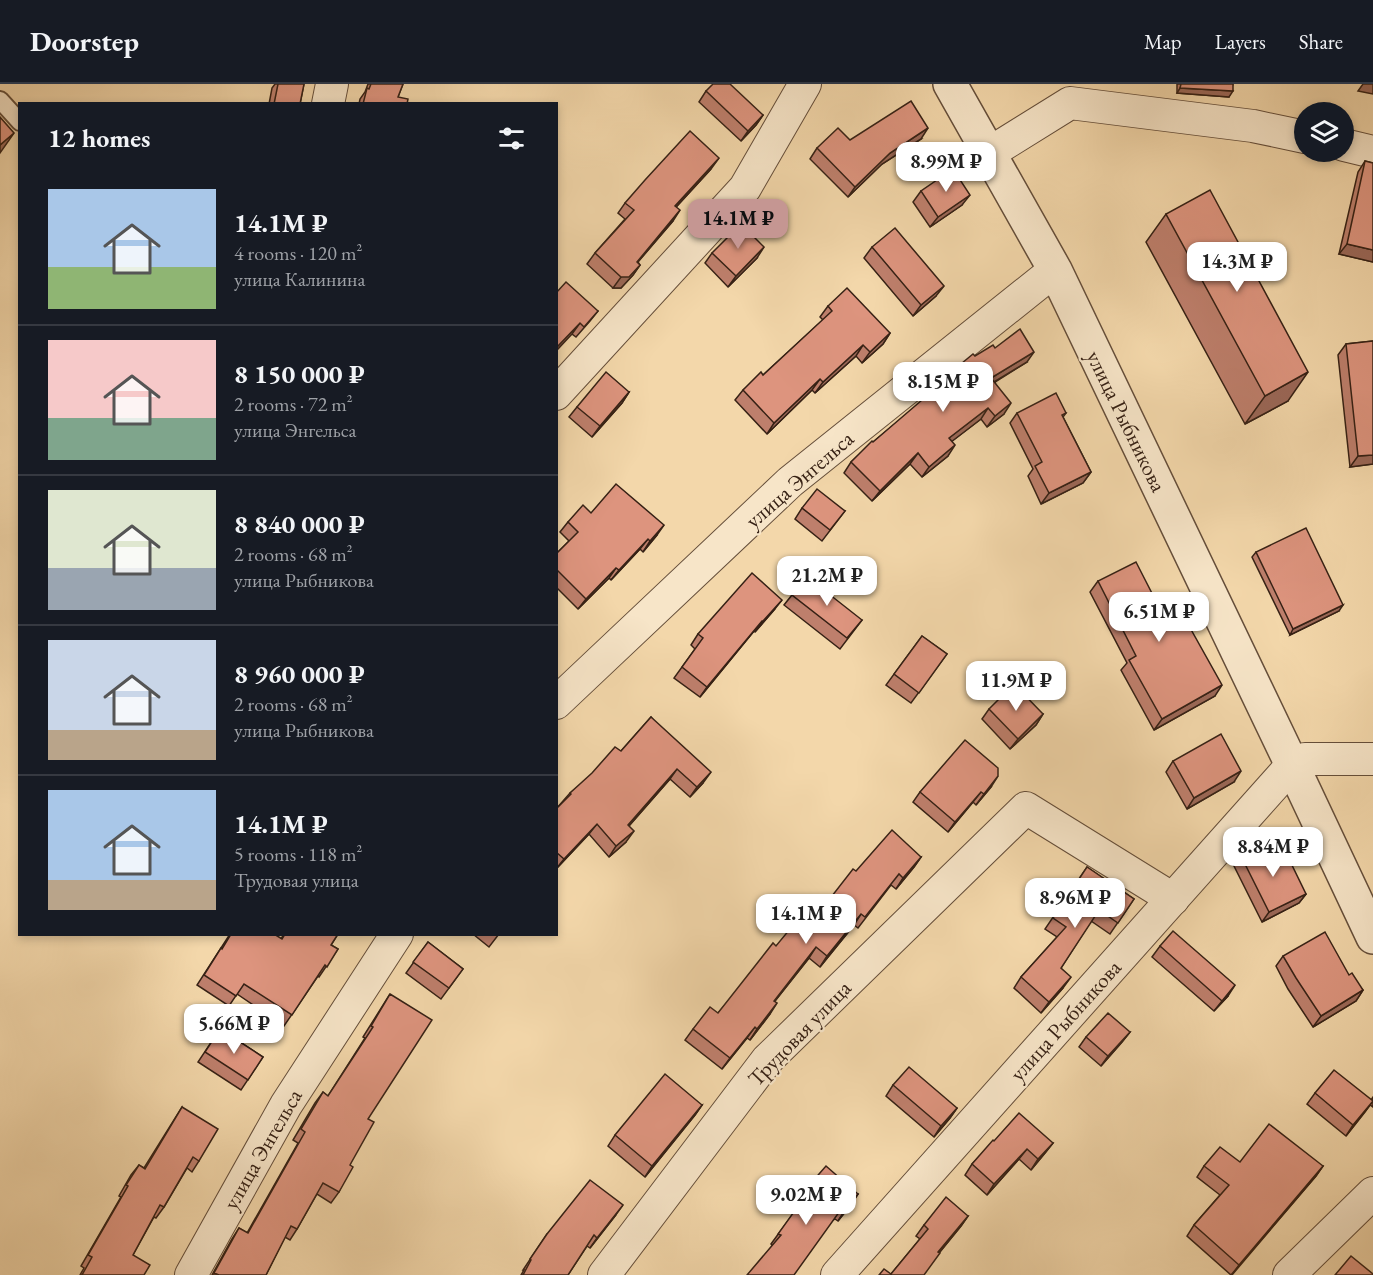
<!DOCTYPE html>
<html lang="en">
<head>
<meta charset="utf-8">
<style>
	body { margin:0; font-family:"EB Garamond",serif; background:#20242c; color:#f1f3f6; height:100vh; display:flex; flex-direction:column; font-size:22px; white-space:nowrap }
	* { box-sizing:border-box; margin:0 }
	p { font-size:20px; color:#9ea1a6 }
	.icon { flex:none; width:33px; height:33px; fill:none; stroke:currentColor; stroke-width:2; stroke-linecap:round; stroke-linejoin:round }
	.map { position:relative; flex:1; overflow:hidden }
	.details { position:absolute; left:18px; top:18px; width:540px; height:834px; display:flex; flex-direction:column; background:#171b24; border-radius:0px; box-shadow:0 3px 9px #0003 }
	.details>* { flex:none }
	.controls { position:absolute; left:1294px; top:18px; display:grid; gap:12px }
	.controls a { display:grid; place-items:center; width:60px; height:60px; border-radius:50%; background:#171b24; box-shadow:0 3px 9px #0003; font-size:30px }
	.price { position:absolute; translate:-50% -51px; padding:0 14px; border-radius:12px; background:#fff; color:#222; font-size:20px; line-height:39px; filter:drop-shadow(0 2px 3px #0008) }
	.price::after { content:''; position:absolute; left:50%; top:36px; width:18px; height:14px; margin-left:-9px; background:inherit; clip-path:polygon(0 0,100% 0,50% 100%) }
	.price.selected { background:#c59692; color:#111 }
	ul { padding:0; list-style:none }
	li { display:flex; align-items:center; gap:18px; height:150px; padding:0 30px }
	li+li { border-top:2px solid #363941 }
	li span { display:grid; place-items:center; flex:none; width:168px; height:120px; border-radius:0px; color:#555 }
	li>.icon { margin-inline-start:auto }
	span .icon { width:72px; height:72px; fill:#fffc; stroke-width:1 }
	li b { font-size:26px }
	h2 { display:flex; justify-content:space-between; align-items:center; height:72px; padding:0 30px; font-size:26px }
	header { display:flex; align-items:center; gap:36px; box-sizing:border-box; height:84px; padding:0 30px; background:#171b24; border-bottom:2px solid #363941 }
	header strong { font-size:28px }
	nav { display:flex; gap:33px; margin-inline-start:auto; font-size:21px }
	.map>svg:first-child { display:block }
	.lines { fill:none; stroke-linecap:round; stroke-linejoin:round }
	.service-casing { stroke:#654e3a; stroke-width:20 }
	.minor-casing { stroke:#654e3a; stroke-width:34 }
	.tertiary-casing { stroke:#654e3a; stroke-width:36 }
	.service { stroke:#f7e5c8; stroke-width:16 }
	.minor { stroke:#f7e5c8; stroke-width:32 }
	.tertiary { stroke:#f7e5c8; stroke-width:33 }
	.wall { fill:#be7f6c; stroke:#362115; stroke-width:1.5 }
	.shaded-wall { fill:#9b6858; stroke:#362115; stroke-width:1.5 }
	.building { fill:#dd947e; stroke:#362115; stroke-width:1.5 }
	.labels { text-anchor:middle; stroke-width:4.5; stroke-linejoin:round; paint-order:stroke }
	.street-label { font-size:22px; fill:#362115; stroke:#f7e5c8 }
</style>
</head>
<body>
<header>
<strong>Doorstep</strong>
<nav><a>Map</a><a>Layers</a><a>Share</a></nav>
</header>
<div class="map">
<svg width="1373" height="1191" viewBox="0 0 1373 1191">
	<rect width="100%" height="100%" fill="#f3d7aa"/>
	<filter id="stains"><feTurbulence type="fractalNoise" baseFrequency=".00333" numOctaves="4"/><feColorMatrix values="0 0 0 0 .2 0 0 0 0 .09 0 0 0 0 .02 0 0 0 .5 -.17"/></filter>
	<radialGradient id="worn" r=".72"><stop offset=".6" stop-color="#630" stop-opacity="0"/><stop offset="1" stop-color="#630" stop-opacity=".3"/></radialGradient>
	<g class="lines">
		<g class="service-casing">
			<path id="service" d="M0,16l20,22"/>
		</g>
		<g class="minor-casing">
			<g id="minor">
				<path d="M328,20l4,-20"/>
				<path d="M1344,61l29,7"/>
				<path d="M989,68l7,-3 74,-46 183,23 52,11"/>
				<path d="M556,310l189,-206 60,-104"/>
				<path d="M556,619l234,-221 265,-212"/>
				<path d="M191,1191l95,-170 111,-171"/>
				<path d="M604,1191l163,-215 259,-252 147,91"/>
				<path d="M837,1191l455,-510 13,-6h68"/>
				<path d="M1289,1191l84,-82"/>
			</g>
		</g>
		<g class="tertiary-casing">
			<path id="tertiary" d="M950,0l105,186 237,495 81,172"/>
		</g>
		<use href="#service" class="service"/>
		<use href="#minor" class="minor"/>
		<use href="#tertiary" class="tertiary"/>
	</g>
	<g class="wall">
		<path d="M275,0h29l-4,20h-31l3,-16z"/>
		<path d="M368,0h35l-5,13 9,7h-48l1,-5 5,-7z"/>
		<path d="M1177,0h56l-4,13 -52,-4z"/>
		<path d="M706,7l57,24 -7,10 -15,16 -42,-39z"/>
		<path d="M921,55l-39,25 -34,33 -38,-38 7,-11 33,-8z"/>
		<path d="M1365,77l8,2v99l-34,-8 19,-82z"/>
		<path d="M711,85l-35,38 -3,14 -35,41 2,3 -7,10 -12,13h-8l-26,-24 8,-11 30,-34 -7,-6 7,-10z"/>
		<path d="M921,107l41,14 -32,22 -17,-25z"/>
		<path d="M1166,130l122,187 -43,23 -99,-182z"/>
		<path d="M872,163l64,49 -23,20 -49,-58z"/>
		<path d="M712,169l45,5 -29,29 -23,-24z"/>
		<path d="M556,209l42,18 -8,10 -14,16 -4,-3z"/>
		<path d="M828,222l62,27 -7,11 -21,19 -6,-7 -41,37 -3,-3 -45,44 -32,-34 8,-10 20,-15 60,-55 -3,-3z"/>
		<path d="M1373,257v123l-23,3 -12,-112 8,-11z"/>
		<path d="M995,264l32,14 -32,20 9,32 -17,13 -6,-8 -29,22 -4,15 -26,21 -12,-13 -38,37 -28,-28 7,-11 22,-20 76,-63v-1l7,-10 19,-12z"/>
		<path d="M629,308l-7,11 -30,34 -23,-20 8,-10z"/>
		<path d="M1017,329h49l-3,4 28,55 -8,11 -42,21 -13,-28 5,-7 -23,-46z"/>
		<path d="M802,424l43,3 -23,30 -27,-22z"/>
		<path d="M591,429l66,22 -14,17 -3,-3 -29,31 -2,-2 -31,31 -22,-22v-33l13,-13 -9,-9 8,-10z"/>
		<path d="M1256,468l83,59 -49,24 -38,-78z"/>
		<path d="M1098,497l61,26 28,20 28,69 -61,34 -33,-60 6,-7 -37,-71z"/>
		<path d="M792,511l70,25 -22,29 -56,-44z"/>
		<path d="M774,526l-19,22 -1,-1 -54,66 -26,-19 21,-29 -4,-4 7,-11z"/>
		<path d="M922,552l25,18 -36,49 -25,-18z"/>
		<path d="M989,625l54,5 -7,11 -26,24 -28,-30z"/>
		<path d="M651,633l52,66 -13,14 -20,-18 -41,47 -3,16 -17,15 -20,-23 -33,35v-60l14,-16 51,-42z"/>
		<path d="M1173,677l61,21 -47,27 -21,-37z"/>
		<path d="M991,703l-15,18 -3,-3 -25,30 -35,-30 7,-10z"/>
		<path d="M1238,766l29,12 39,32 -7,9 -37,19 -31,-62z"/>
		<path d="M921,773l-7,10 -18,22 -5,-4 -33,43 -4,-3 -34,42 -11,-9 -34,43 -5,13 -20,26 -3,-2 -25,31 -37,-29 8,-11 25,-16 58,-67 42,-32 38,-43z"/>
		<path d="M1087,783l47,32 -24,35 -19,-13 -30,47 2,20 -22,25 -27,-25 7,-11 36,-40 -12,-8z"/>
		<path d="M230,850h44l7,5 3,-5h54l-7,11 7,4 -19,28 -1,-1 -34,50 -47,-32 -8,12 -32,-21z"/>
		<path d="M473,850h26l-10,13z"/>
		<path d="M428,858l35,27 -22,30 -35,-26z"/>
		<path d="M1160,862l68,50 -14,15 -62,-54z"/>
		<path d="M1283,872l66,19 14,15 -7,11 -43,26 -25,-38 -12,-23z"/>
		<path d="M390,910l-22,125 -29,73 -8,11 -14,-9 -20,35 -7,11 -5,-3 -19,38h-54l20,-36 7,-11 8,5 51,-90 -5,-3 22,-37 8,-11 5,4 37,-58 -2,-1z"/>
		<path d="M220,945l43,28 -22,33 -43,-28z"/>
		<path d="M1130,948l-8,10 -21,24 -22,-19 7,-10z"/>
		<path d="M893,1001l64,23 -7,10 -16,19 -48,-41z"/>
		<path d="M1315,1009l56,7 2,-3v10l-3,-2 -24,31 -39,-32z"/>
		<path d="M702,1021l-7,10 -50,62 -37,-31 7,-11z"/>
		<path d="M182,1023l17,54 -7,11 -5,-4 -23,39 -8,11 -2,-1 -21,38 11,20h-64l4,-7 -3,-2 40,-69 -2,-1 12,-21 8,-10 5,3z"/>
		<path d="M994,1057l59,2 -8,10 -14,17 -12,-11 -32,36 -22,-20 7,-11z"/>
		<path d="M1240,1078l83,4 -7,10 -85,99 -44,-39 7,-11 26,-30 -23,-18 7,-11z"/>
		<path d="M812,1098l46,12 -20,27 -3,-2 -63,26 -1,-1 36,-49 -2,-2z"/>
		<path d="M615,1132l-25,32 -3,-2 -19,29h-47l3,-5h-1l24,-36z"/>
		<path d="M968,1132l-7,10 -22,27 -48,21 29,-35 -4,-3 8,-11z"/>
	</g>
	<g class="shaded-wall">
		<path d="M1363,0h10v10l-15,-3z"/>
		<path d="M1180,4l53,3 -4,6 -52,-4z"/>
		<path d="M763,31l-7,10 -15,16 7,-10z"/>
		<path d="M928,44l-7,11 -39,25 -34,33 7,-10 35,-34z"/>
		<path d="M14,49l-14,20v-8z"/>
		<path d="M719,74l-8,11 -43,47 7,-10z"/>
		<path d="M970,111l-8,10 -32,22 8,-10z"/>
		<path d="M680,126l-7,11 -44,51 8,-10z"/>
		<path d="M1347,160l26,6v12l-34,-8z"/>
		<path d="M764,163l-7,11 -29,29 8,-11z"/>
		<path d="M640,181l-7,10 -12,13h-8l8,-11z"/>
		<path d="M944,202l-8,10 -23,20 8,-11z"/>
		<path d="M580,239l-8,11 -16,17v-3z"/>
		<path d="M890,249l-7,11 -21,19 8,-11z"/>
		<path d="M863,261l-7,11 -41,37 8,-11z"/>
		<path d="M1034,268l-7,10 -43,26 7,-10z"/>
		<path d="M1308,288l-20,29 -43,23 20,-28z"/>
		<path d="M820,295l-8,11 -45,44 7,-11z"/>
		<path d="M629,308l-7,11 -30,34 8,-11z"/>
		<path d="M1011,319l-7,11 -17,13 8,-11z"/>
		<path d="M988,324l-7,11 -39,30 7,-11z"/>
		<path d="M955,361l-7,11 -26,21 7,-10z"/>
		<path d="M918,369l-8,11 -38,37 8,-10z"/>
		<path d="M1373,371v9l-23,3 8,-11z"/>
		<path d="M1091,388l-8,11 -42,21 8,-11z"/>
		<path d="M664,441l-7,10 -14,17 7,-11z"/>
		<path d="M648,455l-8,10 -29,31 8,-10z"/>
		<path d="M616,484l-7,10 -31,31 8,-10z"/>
		<path d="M782,516l-8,10 -19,22 8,-11z"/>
		<path d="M1343,521l-4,6 -49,24 3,-6z"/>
		<path d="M762,537l-8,10 -54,66 7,-10z"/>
		<path d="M1222,601l-7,11 -61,34 8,-11z"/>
		<path d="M1043,630l-7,11 -26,24 8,-10z"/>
		<path d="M677,685l-7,10 -50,57 8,-11z"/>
		<path d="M1241,687l-7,11 -47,27 7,-11z"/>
		<path d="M711,688l-8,11 -13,14 7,-10z"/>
		<path d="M998,692l-7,11 -15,18 8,-11z"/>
		<path d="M981,708l-8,10 -25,30 7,-10z"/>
		<path d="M597,740l-8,10 -33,35 8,-10z"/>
		<path d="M634,747l-8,11 -17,15 7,-11z"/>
		<path d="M921,773l-7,10 -18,22 7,-11z"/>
		<path d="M1306,810l-7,9 -37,19 7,-10z"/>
		<path d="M861,830l-7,11 -34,42 7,-11z"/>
		<path d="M816,863l-7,11 -42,53 7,-10z"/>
		<path d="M1071,893l-8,11 -22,25 8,-11z"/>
		<path d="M1235,901l-7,11 -14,15 8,-10z"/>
		<path d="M1363,906l-7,11 -43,26 8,-11z"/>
		<path d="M777,919l-7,11 -20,26 7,-11z"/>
		<path d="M755,943l-8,11 -25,31 8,-11z"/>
		<path d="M1130,948l-8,10 -21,24 7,-10z"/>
		<path d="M1373,1017l-8,11 -19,24 7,-11z"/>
		<path d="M702,1021l-7,10 -50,62 7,-11z"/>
		<path d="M957,1024l-7,10 -16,19 7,-11z"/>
		<path d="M1053,1059l-8,10 -14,17 7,-11z"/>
		<path d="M1027,1065l-8,10 -32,36 7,-11z"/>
		<path d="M1323,1082l-7,10 -84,99 7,-10z"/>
		<path d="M858,1110l-7,11 -13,16 7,-11z"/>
		<path d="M623,1121l-8,11 -25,32 7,-10z"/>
		<path d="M968,1132l-7,10 -30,37 7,-11z"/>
	</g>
	<g class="building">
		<path d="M278,0h26l-4,20h-26z"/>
		<path d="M371,0h32l-5,13 10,2 -1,5h-44l4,-16 2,1z"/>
		<path d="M713,0h17l33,31 -15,16 -42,-40z"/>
		<path d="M1181,0h52v7l-53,-3z"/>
		<path d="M911,17l17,27 -38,25 -35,34 -38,-39 21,-20 12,12z"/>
		<path d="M0,33l14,16 -14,12z"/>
		<path d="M690,47l29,27 -44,48 5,4 -43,52 3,3 -11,12h-8l-26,-24 39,-43 -9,-7 20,-23z"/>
		<path d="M1365,77l8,2v87l-26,-6z"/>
		<path d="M953,85l17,26 -32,22 -17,-26z"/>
		<path d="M1210,106l98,182 -43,24 -99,-182z"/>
		<path d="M741,140l23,23 -28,29 -24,-23z"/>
		<path d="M895,144l49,58 -23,19 -49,-58z"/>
		<path d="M566,198l32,29 -14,16 -4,-4 -24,25v-55z"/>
		<path d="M847,204l43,45 -20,19 -7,-7 -40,37 -3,-3 -46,44 -31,-33 18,-18 2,3 69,-64 -4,-5z"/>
		<path d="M1020,245l14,23 -43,26 20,25 -16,13 -7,-8 -39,30 6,7 -26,22 -11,-14 -38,38 -29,-29 21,-21 1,1 56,-48 30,-22 -3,-4 17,-14 2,2 18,-11 2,3z"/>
		<path d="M1373,257v114l-15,1 -12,-112z"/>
		<path d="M606,288l23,20 -29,34 -23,-19z"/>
		<path d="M1056,309l10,20 -4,2 29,57 -42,21 -14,-27 7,-4 -25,-49z"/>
		<path d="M616,400l48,41 -14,16 -2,-2 -29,31 -3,-2 -30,31 -30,-30v-15l22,-22 -10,-10 15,-17 8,8z"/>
		<path d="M817,405l28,22 -15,19 -28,-22z"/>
		<path d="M1306,444l37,77 -50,24 -37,-77z"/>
		<path d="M1136,478l23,45 14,-8 14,28 2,-1 33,59 -60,34 -33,-59 7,-4 -38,-75z"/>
		<path d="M752,489l30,27 -19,21h-1l-55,66 -25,-20 21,-29 -5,-4z"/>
		<path d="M806,492l56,44 -15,18 -55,-43z"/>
		<path d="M922,552l25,18 -28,39 -25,-19z"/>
		<path d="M1014,600l29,30 -25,25 -29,-30z"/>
		<path d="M651,633l60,55 -14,15 -20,-18 -49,56 6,6 -18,15 -19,-22 -33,35 -8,-7v-43l15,-15 -1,-1 22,-20 23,-26 6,4z"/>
		<path d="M1221,650l20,37 -47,27 -21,-37z"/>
		<path d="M965,656l33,28v8l-14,18 -3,-2 -26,30 -35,-30z"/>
		<path d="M892,746l29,27 -18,21 -4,-4 -34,43 -4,-3 -34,42 -11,-9 -42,54 3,2 -20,26 -2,-2 -25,31 -37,-29 17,-22 8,6 55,-70 3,3 33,-40 9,8 35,-45 3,2z"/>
		<path d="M1244,759l23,19 19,-9 20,41 -37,18 -31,-62z"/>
		<path d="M1087,783l47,32 -16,24 -19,-13 -38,58 10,9 -22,25 -28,-25 45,-50 -13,-9z"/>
		<path d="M1173,847l62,54 -13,16 -62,-55z"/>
		<path d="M1325,848l24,43 3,-2 11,17 -42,26 -25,-38 -13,-22z"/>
		<path d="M231,850h43l8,5 3,-5h53l-7,11 7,4 -11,18 -2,-2 -33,50 -48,-31 -8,12 -32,-21 17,-27 1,1z"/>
		<path d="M428,858l35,27 -14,19 -36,-26z"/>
		<path d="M390,910l42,26 -64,99 6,3 -24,43 3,2 -14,25 -16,-9 -26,46 -6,-3 -25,49h-47l-5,-2 25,-45 9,5 57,-101 -4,-3 22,-37 5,4 45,-69 -2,-1z"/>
		<path d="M1108,929l22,19 -22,24 -22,-19z"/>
		<path d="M220,945l43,28 -15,23 -43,-28z"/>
		<path d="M909,983l48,41 -16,18 -48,-41z"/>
		<path d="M1334,986l39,31 -20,24 -38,-32z"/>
		<path d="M665,990l37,31 -50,61 -37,-31z"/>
		<path d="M182,1023l36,22 -19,32 -6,-4 -29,50 -4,-2 -27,50 17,10 -6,10h-62l10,-18 -4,-2 40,-69 -2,-1 13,-20 6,4z"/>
		<path d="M1019,1029l34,30 -15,16 -11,-10 -33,35 -22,-20 21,-24 1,1z"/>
		<path d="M1269,1040l54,42 -84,99 -45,-40 35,-40 -25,-19 16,-19 20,15z"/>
		<path d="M826,1082l32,28 -13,16 -3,-2 -48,67h-47l34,-40 -3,-1 36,-50 -2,-2z"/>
		<path d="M590,1096l33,25 -26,33 -3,-3 -26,40h-45l8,-15 -1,-1 17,-25z"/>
		<path d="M946,1113l22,19 -30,36 2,1 -16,22h-45l5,-6 7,5 37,-45 -4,-4z"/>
		<path d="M1351,1172l22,18v1h-38z"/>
	</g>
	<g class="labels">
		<g class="street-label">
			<text transform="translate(1127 337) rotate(64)" y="8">улица Рыбникова</text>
			<text transform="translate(799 395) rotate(-41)" y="8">улица Энгельса</text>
			<text transform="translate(1065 936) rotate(-48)" y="8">улица Рыбникова</text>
			<text transform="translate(799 949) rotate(-46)" y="8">Трудовая улица</text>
			<text transform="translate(262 1065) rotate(-60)" y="8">улица Энгельса</text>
		</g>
	</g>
	<rect width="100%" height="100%" filter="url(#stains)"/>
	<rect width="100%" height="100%" fill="url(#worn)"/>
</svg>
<div class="controls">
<a><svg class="icon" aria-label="layers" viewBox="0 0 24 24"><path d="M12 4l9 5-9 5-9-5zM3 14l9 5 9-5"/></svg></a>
</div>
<b class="price" style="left:946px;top:109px">8.99M ₽</b>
<b class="price selected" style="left:738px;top:166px">14.1M ₽</b>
<b class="price" style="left:1237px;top:209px">14.3M ₽</b>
<b class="price" style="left:943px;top:329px">8.15M ₽</b>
<b class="price" style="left:827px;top:523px">21.2M ₽</b>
<b class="price" style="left:1159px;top:559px">6.51M ₽</b>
<b class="price" style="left:1016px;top:628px">11.9M ₽</b>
<b class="price" style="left:1273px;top:794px">8.84M ₽</b>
<b class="price" style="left:1075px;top:845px">8.96M ₽</b>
<b class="price" style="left:806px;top:861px">14.1M ₽</b>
<b class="price" style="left:234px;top:971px">5.66M ₽</b>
<b class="price" style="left:806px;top:1142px">9.02M ₽</b>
<section class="details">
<h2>12 homes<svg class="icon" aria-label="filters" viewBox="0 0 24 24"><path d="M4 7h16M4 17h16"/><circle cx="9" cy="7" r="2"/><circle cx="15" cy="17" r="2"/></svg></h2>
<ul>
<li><span style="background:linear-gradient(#a9c7e8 65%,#8fb573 0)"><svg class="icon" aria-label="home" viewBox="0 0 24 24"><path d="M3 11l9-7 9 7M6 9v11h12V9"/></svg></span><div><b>14.1M ₽</b><p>4 rooms · 120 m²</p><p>улица Калинина</p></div></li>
<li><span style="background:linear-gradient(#f6c9c9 65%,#7fa58c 0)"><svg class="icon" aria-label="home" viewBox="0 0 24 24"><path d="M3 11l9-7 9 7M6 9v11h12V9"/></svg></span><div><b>8 150 000 ₽</b><p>2 rooms · 72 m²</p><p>улица Энгельса</p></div></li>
<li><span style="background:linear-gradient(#dfe7d0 65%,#9aa5b1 0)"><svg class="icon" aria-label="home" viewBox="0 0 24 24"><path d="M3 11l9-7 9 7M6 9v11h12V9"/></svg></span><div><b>8 840 000 ₽</b><p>2 rooms · 68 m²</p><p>улица Рыбникова</p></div></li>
<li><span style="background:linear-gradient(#c9d6e8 75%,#b9a48a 0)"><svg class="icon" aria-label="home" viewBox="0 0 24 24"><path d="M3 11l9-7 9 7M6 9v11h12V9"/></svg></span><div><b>8 960 000 ₽</b><p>2 rooms · 68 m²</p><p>улица Рыбникова</p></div></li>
<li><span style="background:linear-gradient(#a9c7e8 75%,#b9a48a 0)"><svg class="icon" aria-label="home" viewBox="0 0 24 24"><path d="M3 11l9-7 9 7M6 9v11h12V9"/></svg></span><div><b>14.1M ₽</b><p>5 rooms · 118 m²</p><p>Трудовая улица</p></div></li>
</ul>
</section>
</div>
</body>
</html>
